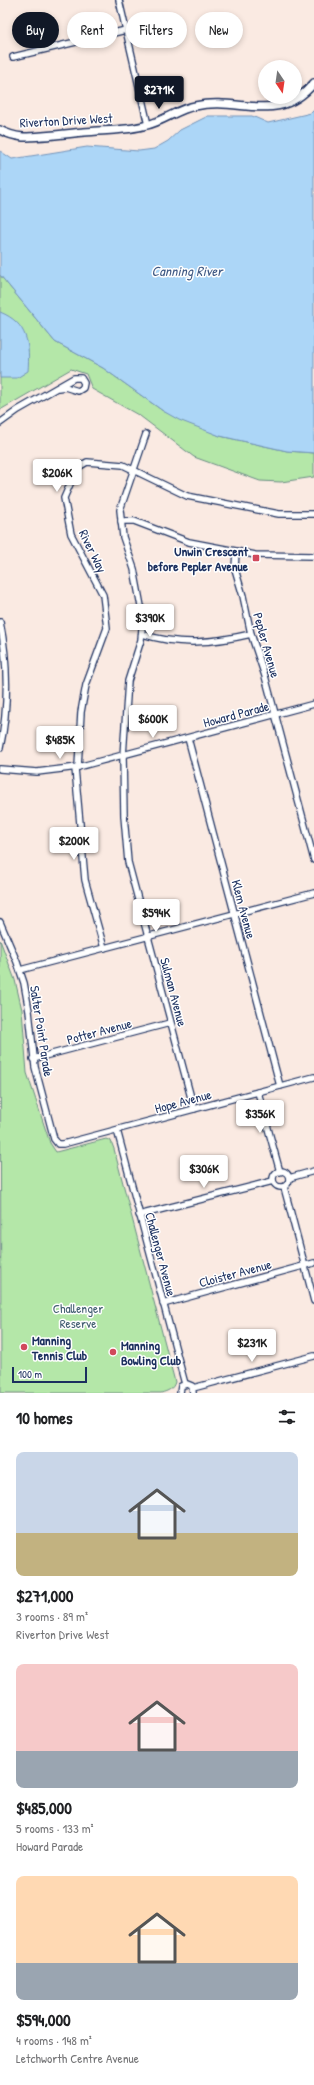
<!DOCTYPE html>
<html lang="en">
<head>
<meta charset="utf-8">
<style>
	body { margin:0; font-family:"Patrick Hand",sans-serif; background:#f2f2f2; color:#202124; height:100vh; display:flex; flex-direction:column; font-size:15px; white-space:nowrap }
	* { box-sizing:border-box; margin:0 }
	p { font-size:13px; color:#757577 }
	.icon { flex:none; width:22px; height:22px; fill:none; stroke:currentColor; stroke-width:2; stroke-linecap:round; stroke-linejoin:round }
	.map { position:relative; height:1393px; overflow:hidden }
	.details { display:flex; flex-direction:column; background:#fff; flex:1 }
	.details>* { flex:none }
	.top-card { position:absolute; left:12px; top:12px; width:290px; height:36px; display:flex; gap:8px }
	.needle { width:26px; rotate:167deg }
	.fabs { position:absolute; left:258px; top:60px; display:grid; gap:8px }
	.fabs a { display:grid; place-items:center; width:44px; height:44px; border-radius:50%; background:#fff; box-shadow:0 2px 6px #0003; font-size:20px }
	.scale { position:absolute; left:12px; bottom:10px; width:75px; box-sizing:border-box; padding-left:4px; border:2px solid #1b2f5e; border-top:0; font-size:11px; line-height:14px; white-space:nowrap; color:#1b2f5e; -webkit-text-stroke:3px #fff; paint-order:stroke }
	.price { position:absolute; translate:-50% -34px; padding:0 9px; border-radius:4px; background:#fff; color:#222; font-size:13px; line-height:26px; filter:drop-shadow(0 1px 2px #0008) }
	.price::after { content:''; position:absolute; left:50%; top:24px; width:12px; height:9px; margin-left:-6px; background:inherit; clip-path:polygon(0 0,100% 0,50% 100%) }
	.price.active { background:#111827; color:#fff }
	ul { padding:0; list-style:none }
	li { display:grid; align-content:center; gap:8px; height:212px; padding:0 16px }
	li span { display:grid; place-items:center; height:124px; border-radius:8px; color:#555 }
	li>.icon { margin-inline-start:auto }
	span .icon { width:72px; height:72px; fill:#fffc; stroke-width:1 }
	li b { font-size:17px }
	h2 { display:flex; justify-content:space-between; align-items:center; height:48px; padding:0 16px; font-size:17px }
	.tag { padding:0 14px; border-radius:18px; background:#fff; box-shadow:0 2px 6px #0003; font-size:14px; line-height:36px }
	.tag.active { background:#111827; color:#fff }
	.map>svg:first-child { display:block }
	.green { fill:#b4e7a8; stroke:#688b83 }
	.water { fill:#acd6f7; stroke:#7293ba }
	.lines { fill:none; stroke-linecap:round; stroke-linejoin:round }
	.minor-casing { stroke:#1b2f5e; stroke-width:8 }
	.tertiary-casing { stroke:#1b2f5e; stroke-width:10 }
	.minor { stroke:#fff; stroke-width:5.5 }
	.tertiary { stroke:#fff; stroke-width:7 }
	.poi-dot { fill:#d1495b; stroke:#fff; stroke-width:1.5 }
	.labels { text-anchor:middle; stroke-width:3; stroke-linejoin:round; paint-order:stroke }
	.street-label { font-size:13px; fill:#1b2f5e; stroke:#fff }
	.poi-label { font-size:13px; font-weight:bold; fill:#1b2f5e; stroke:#fff; text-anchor:start }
	.park-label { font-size:13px; fill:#415d70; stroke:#fff }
	.water-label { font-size:14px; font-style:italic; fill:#3f5984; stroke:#fff }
</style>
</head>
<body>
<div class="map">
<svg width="314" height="1393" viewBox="0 0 314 1393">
	<rect width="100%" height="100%" fill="#faeae2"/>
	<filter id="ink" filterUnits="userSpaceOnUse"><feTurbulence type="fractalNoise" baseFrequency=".025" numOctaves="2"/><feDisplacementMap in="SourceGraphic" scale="8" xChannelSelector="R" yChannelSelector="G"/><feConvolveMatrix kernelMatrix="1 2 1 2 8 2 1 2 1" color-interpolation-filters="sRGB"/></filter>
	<g filter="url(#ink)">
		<g class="green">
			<path d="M0,275l55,67 48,26 60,43 57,25 67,15 27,2v24l-33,5 -21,-1 -66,-24 -54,-41 -48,-27 -6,-15 -15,-5 -71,41z"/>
			<path d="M0,940l15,40 7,30 5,63 23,70 6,9 50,-13 5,2 3,8 61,233c-2,7 -7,9 -14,11h-160z"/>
		</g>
		<g class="water">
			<path d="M314,110v343l-27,-2 -67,-15 -41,-16 -16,-9 -60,-43 -48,-26 -55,-67v-124l12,8 75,-12 52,4 15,-2 14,-8 12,-11 28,-14h44l16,7 43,-10z"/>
			<path d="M0,312c28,11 30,33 28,59l-11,7h-17z"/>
		</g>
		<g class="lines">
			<g class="minor-casing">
				<g id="minor">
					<path d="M119,0l29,125"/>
					<path d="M13,57l113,-27"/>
					<path d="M0,423l18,-13 56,-32h7l3,5 -1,5 -5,3 -13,-4 -7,1"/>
					<path d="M146,434l-26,76 3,27 11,32 9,48 -2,23 -13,41 -5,75 1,60 4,46 66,247"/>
					<path d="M121,521h13l55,21 47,9 19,4 59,1"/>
					<path d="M236,551l-1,18 8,27 8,38 14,42 49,184"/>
					<path d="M0,622c8,39 9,86 0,126"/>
					<path d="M142,634c37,12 71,9 109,0"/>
					<path d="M188,738l92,348"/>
					<path d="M78,767l3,-55 5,-27 21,-57 -4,-33 -32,-61 -7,-36 13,-30 10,-6 36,3 64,31 92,18h35"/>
					<path d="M75,768l10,112 19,68"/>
					<path d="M0,769l37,3 41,-5 236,-63"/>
					<path d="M0,922l17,40 7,21 5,28 6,56 19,72 4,5h5l251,-67"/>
					<path d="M20,970l294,-77"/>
					<path d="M33,1059l137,-36"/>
					<path d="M258,1092l22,80"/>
					<path d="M117,1130l68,254"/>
					<circle cx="281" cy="1179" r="8"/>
					<path d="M289,1178l25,-7"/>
					<path d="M284,1187l30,114"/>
					<path d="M139,1215l134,-34"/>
					<path d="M163,1304l151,-41"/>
					<path d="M193,1388l121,-32"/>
					<path d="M180,1393l1,-7 6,-2 5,2 1,7"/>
				</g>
			</g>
			<g class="tertiary-casing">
				<path id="tertiary" d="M0,130c7,4 15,6 23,7 20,0 41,-3 61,-5 21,-2 43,-1 63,-7 17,-4 31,-16 48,-19 45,-10 83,20 119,-23"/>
			</g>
			<use href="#minor" class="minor"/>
			<use href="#tertiary" class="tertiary"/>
		</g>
	</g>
	<g class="poi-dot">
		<rect x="252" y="554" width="8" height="8" rx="2"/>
		<circle cx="24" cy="1347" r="4"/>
		<circle cx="113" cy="1352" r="4"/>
	</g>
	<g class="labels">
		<g class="street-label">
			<text transform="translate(66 120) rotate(-3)" y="5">Riverton Drive West</text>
			<text transform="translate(93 551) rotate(64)" y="5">River Way</text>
			<text transform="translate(267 645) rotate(74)" y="5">Pepler Avenue</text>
			<text transform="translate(236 714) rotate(-15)" y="5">Howard Parade</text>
			<text transform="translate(244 909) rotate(75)" y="5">Klem Avenue</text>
			<text transform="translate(174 992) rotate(75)" y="5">Sulman Avenue</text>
			<text transform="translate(42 1031) rotate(81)" y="5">Salter Point Parade</text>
			<text transform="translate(99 1031) rotate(-15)" y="5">Potter Avenue</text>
			<text transform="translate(183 1101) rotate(-15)" y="5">Hope Avenue</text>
			<text transform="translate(161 1254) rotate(75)" y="5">Challenger Avenue</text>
			<text transform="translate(235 1273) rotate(-15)" y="5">Cloister Avenue</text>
		</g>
		<g class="poi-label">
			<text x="248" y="556" text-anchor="end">Unwin Crescent<tspan x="248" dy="15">before Pepler Avenue</tspan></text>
			<text x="32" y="1345">Manning<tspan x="32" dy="15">Tennis Club</tspan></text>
			<text x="121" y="1350">Manning<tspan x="121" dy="15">Bowling Club</tspan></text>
		</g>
		<g class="park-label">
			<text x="78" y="1313">Challenger<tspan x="78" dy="15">Reserve</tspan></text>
		</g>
		<g class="water-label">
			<text x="187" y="276">Canning River</text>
		</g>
	</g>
</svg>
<div class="fabs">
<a><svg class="needle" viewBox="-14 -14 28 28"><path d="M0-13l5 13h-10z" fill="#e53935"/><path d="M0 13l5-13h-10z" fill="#757577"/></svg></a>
</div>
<div class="scale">100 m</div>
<b class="price active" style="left:159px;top:110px">$271K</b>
<b class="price" style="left:57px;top:493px">$206K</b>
<b class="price" style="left:150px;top:638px">$390K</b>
<b class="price" style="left:153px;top:739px">$600K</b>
<b class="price" style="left:60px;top:760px">$485K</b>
<b class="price" style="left:74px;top:861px">$200K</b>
<b class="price" style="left:156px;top:933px">$594K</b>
<b class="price" style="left:260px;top:1134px">$356K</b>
<b class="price" style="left:204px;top:1189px">$306K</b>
<b class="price" style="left:252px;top:1363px">$231K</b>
<div class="top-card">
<a class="tag active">Buy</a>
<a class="tag">Rent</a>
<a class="tag">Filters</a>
<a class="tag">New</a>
</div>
</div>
<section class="details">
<h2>10 homes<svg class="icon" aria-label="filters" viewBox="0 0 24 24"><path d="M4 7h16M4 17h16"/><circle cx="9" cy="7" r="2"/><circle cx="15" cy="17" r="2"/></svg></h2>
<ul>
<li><span style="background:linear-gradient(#c9d6e8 65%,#c2b280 0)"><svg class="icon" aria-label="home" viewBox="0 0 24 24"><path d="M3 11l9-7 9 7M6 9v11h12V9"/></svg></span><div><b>$271,000</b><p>3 rooms · 89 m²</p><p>Riverton Drive West</p></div></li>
<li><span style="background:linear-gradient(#f6c9c9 70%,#9aa5b1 0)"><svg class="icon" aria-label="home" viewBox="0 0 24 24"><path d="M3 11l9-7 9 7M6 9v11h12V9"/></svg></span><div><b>$485,000</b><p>5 rooms · 133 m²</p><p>Howard Parade</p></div></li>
<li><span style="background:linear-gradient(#ffd9b3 70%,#9aa5b1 0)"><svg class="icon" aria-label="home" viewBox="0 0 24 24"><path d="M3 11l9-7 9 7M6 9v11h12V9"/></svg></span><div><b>$594,000</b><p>4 rooms · 148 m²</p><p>Letchworth Centre Avenue</p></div></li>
</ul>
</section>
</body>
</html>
